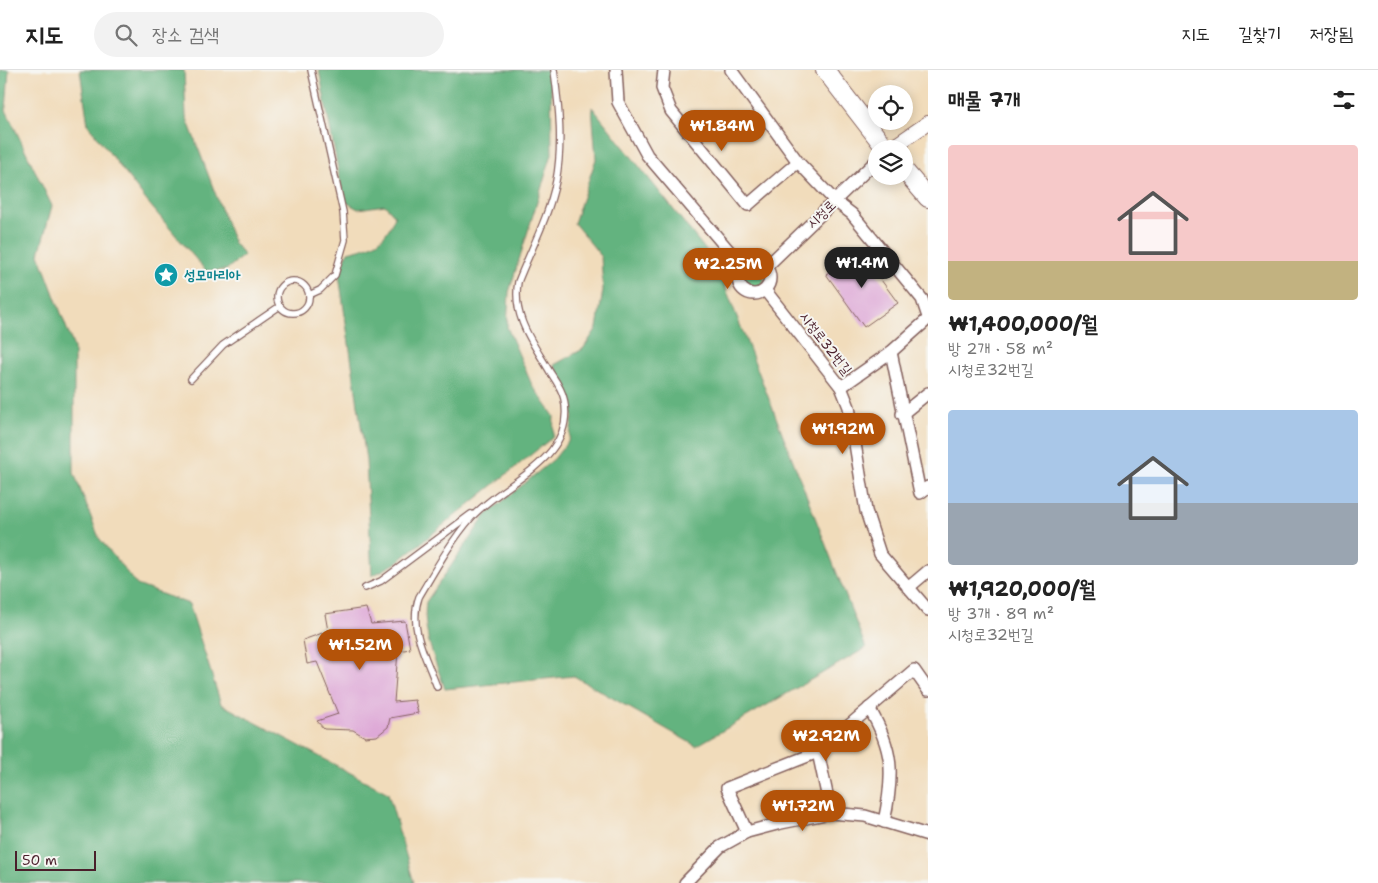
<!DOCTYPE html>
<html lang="ko">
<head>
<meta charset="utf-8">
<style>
	body { margin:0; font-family:"Shantell Sans","Poor Story",sans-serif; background:#f2f2f2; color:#222; height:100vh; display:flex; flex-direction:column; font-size:19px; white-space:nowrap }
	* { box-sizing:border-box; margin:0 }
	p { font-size:16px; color:#767676 }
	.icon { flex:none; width:28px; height:28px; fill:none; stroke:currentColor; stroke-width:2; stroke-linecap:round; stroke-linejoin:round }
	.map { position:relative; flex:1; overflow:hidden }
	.details { display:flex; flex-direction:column; background:#fff; width:450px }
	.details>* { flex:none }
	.fabs { position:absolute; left:868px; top:15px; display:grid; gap:10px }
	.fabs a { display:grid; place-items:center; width:45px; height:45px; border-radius:50%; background:#fff; box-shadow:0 2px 12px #0003; font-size:25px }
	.scale { position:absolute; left:15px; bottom:12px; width:81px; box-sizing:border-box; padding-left:5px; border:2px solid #4a1f2b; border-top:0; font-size:14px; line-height:18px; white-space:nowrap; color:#4a1f2b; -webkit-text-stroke:4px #f6f6f2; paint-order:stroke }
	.price { position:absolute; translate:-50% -42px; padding:0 11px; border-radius:18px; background:#b45309; color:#fff; font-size:16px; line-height:32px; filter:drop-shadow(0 1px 2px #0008) }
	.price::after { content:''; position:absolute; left:50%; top:30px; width:15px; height:11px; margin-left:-8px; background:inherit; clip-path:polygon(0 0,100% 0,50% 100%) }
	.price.selected { background:#222; color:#fff }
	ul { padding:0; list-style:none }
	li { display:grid; align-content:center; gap:10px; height:265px; padding:0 20px }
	li span { display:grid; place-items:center; height:155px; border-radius:5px; color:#555 }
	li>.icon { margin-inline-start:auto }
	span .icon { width:90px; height:90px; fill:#fffc; stroke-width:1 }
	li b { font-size:21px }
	h2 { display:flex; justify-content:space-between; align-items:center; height:60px; padding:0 20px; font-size:21px }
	header { display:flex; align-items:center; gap:30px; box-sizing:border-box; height:70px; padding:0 25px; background:#fff; border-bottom:1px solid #e0e0e0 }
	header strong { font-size:24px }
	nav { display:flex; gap:28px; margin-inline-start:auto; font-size:18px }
	.search { width:350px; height:45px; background:#f2f2f2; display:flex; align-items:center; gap:12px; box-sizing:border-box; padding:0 18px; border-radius:28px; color:#767676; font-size:19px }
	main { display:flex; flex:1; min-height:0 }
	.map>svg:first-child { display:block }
	.green { fill:#7ad196; stroke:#627860 }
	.forest { fill:#63b37f; stroke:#566955 }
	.building { fill:#dea9d7 }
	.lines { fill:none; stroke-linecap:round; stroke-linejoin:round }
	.service-casing { stroke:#84615d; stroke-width:8 }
	.minor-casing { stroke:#84615d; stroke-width:14 }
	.tertiary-casing { stroke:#84615d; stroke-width:16 }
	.primary-casing { stroke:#84615d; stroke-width:20 }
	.service { stroke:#fff; stroke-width:5.5 }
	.minor { stroke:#fff; stroke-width:11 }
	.tertiary { stroke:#fff; stroke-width:14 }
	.primary { stroke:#fff; stroke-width:18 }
	.labels { text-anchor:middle; stroke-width:4; stroke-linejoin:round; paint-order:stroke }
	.street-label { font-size:14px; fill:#4a1f2b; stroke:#f6f6f2 }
	.culture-label { font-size:14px; font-weight:bold; fill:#0d838f; stroke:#f6f6f2; text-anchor:start }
</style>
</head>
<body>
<header>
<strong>지도</strong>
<div class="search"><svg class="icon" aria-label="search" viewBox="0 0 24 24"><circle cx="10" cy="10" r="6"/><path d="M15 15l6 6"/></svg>장소 검색</div>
<nav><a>지도</a><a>길찾기</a><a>저장됨</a></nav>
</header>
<main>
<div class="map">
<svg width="928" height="813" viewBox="0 0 928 813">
	<rect width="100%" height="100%" fill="#f6f6f2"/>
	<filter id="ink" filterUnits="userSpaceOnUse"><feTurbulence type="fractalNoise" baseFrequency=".02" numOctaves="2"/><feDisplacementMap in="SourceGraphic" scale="10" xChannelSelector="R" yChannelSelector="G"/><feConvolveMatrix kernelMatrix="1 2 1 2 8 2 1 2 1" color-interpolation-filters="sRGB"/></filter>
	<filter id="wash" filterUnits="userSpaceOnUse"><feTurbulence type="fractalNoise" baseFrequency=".0096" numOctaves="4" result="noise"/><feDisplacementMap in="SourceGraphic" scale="20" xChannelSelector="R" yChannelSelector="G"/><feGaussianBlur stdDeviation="1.12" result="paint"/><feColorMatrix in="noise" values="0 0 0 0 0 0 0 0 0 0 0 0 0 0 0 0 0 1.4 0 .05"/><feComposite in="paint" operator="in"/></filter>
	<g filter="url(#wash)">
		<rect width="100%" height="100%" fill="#f1dcbb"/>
		<circle class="green" cx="754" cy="208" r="10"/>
		<g class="forest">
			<path d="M0,0h9l-3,40 46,96 -13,48 35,94v125l25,65 38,47 52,19 32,100 167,89 26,90h-414z"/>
			<path d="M80,0h104l2,46 48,127 10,12 -18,15 -20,1 -61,-72 -57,-74z"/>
			<path d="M319,0h231l1,12 1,72 -43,138 -2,35 25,58 22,31 -1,21 -157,126 -24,13 -6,-116 -27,-185 9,-23c27,-7 36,-9 47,-36l-10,-11 -27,4 -14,-8z"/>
			<path d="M592,37l124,156 150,385 -170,98 -122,-70 -129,13c-10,-29 -23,-56 -19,-87l60,-87 68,-56 15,-19 4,-24 -4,-22 -15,-29 29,-16 14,-21 6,-38 -2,-34 -27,-33 22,-64z"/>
		</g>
		<g id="blocks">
			<g class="building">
				<path d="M859,180l39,53 -34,24 -38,-53z"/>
				<path d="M366,538l5,16 34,-3 5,28 -12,2 -4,51 21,-2 3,13 -28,5 -2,9 -11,9 -12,1 -12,-7 -29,-1 -7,-8 21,-7 -21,-52 -10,2 -4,-24 25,-9 -3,-17z"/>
			</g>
		</g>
	</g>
	<g filter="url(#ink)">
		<use href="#blocks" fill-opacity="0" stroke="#84615d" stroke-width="1"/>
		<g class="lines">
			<g class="service-casing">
				<g id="service">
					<circle cx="293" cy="227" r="16"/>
					<path d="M309,225l11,-5 15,-15 10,-35 -2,-28 -32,-142"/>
					<path d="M191,309l32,-34 57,-39"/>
					<path d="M365,518l16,-7 90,-67"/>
					<path d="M437,617c-11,-30 -29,-59 -18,-90 16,-27 32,-56 52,-79 32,-37 106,-58 93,-119 -2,-10 -8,-18 -14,-27 -17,-29 -38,-55 -32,-90 13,-33 31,-66 38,-101 7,-36 3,-75 -2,-111"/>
				</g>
			</g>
			<g class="minor-casing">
				<g id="minor">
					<path d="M616,0l2,32 29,53 95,111"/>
					<path d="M664,0l-2,18 9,23 77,94 50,-43"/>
					<path d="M731,0l67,92 37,39 17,13 70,85 6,18"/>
					<circle cx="754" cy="208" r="16"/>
					<path d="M766,197l110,-106"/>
					<path d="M765,220l76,97 8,20 17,104 14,43 48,56"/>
					<path d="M891,282l29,141 8,-6"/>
					<path d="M841,317l50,-35 37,-33"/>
					<path d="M902,344l26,-21"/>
					<path d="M908,518l20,-17"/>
					<path d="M869,638c25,42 25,66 15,114"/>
					<path d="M818,682l13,61"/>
					<path d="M747,762l-20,-44 91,-36 96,-82 14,20"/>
					<path d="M685,813l35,-36 27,-15 34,-9 50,-10 34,3 63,19"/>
				</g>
			</g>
			<g class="tertiary-casing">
				<path id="tertiary" d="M890,79l38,-26"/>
			</g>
			<g class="primary-casing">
				<g id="primary">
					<path d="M825,0l61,79"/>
					<path d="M904,100l24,28"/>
				</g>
			</g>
			<use href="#service" class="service"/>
			<use href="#minor" class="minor"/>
			<use href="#tertiary" class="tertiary"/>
			<use href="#primary" class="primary"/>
		</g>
	</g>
	<defs>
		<g id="sight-disc" transform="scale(1.25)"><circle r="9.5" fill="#0f9aa8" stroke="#f6f6f2"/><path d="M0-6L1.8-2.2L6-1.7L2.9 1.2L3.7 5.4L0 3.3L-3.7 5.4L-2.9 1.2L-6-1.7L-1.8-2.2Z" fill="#fff"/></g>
	</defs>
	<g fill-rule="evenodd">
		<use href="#sight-disc" x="166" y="205"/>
	</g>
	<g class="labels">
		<g class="street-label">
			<text transform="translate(821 144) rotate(-44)" y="5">시청로</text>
			<text transform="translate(826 273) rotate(52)" y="5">시청로32번길</text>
		</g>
		<g class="culture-label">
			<text x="184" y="210">성모마리아</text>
		</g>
	</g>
</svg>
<div class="fabs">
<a><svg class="icon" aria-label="locate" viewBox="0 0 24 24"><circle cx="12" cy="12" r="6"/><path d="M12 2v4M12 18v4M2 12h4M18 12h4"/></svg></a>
<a><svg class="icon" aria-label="layers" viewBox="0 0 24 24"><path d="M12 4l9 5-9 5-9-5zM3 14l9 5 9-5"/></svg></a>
</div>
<div class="scale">50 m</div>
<b class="price" style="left:722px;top:82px">₩1.84M</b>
<b class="price selected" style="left:862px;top:219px">₩1.4M</b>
<b class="price" style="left:728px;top:220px">₩2.25M</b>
<b class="price" style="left:843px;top:385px">₩1.92M</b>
<b class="price" style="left:360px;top:601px">₩1.52M</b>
<b class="price" style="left:826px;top:692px">₩2.92M</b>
<b class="price" style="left:803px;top:762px">₩1.72M</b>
</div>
<section class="details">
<h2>매물 7개<svg class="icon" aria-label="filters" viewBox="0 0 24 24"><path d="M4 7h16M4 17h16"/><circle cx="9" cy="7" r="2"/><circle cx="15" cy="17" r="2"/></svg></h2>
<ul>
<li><span style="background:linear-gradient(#f6c9c9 75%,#c2b280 0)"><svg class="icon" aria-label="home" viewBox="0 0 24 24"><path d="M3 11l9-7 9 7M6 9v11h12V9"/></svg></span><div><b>₩1,400,000/월</b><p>방 2개 · 58 m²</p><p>시청로32번길</p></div></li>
<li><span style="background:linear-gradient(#a9c7e8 60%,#9aa5b1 0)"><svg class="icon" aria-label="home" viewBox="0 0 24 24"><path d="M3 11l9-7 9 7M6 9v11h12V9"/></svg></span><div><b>₩1,920,000/월</b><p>방 3개 · 89 m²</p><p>시청로32번길</p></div></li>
</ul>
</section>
</main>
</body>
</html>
